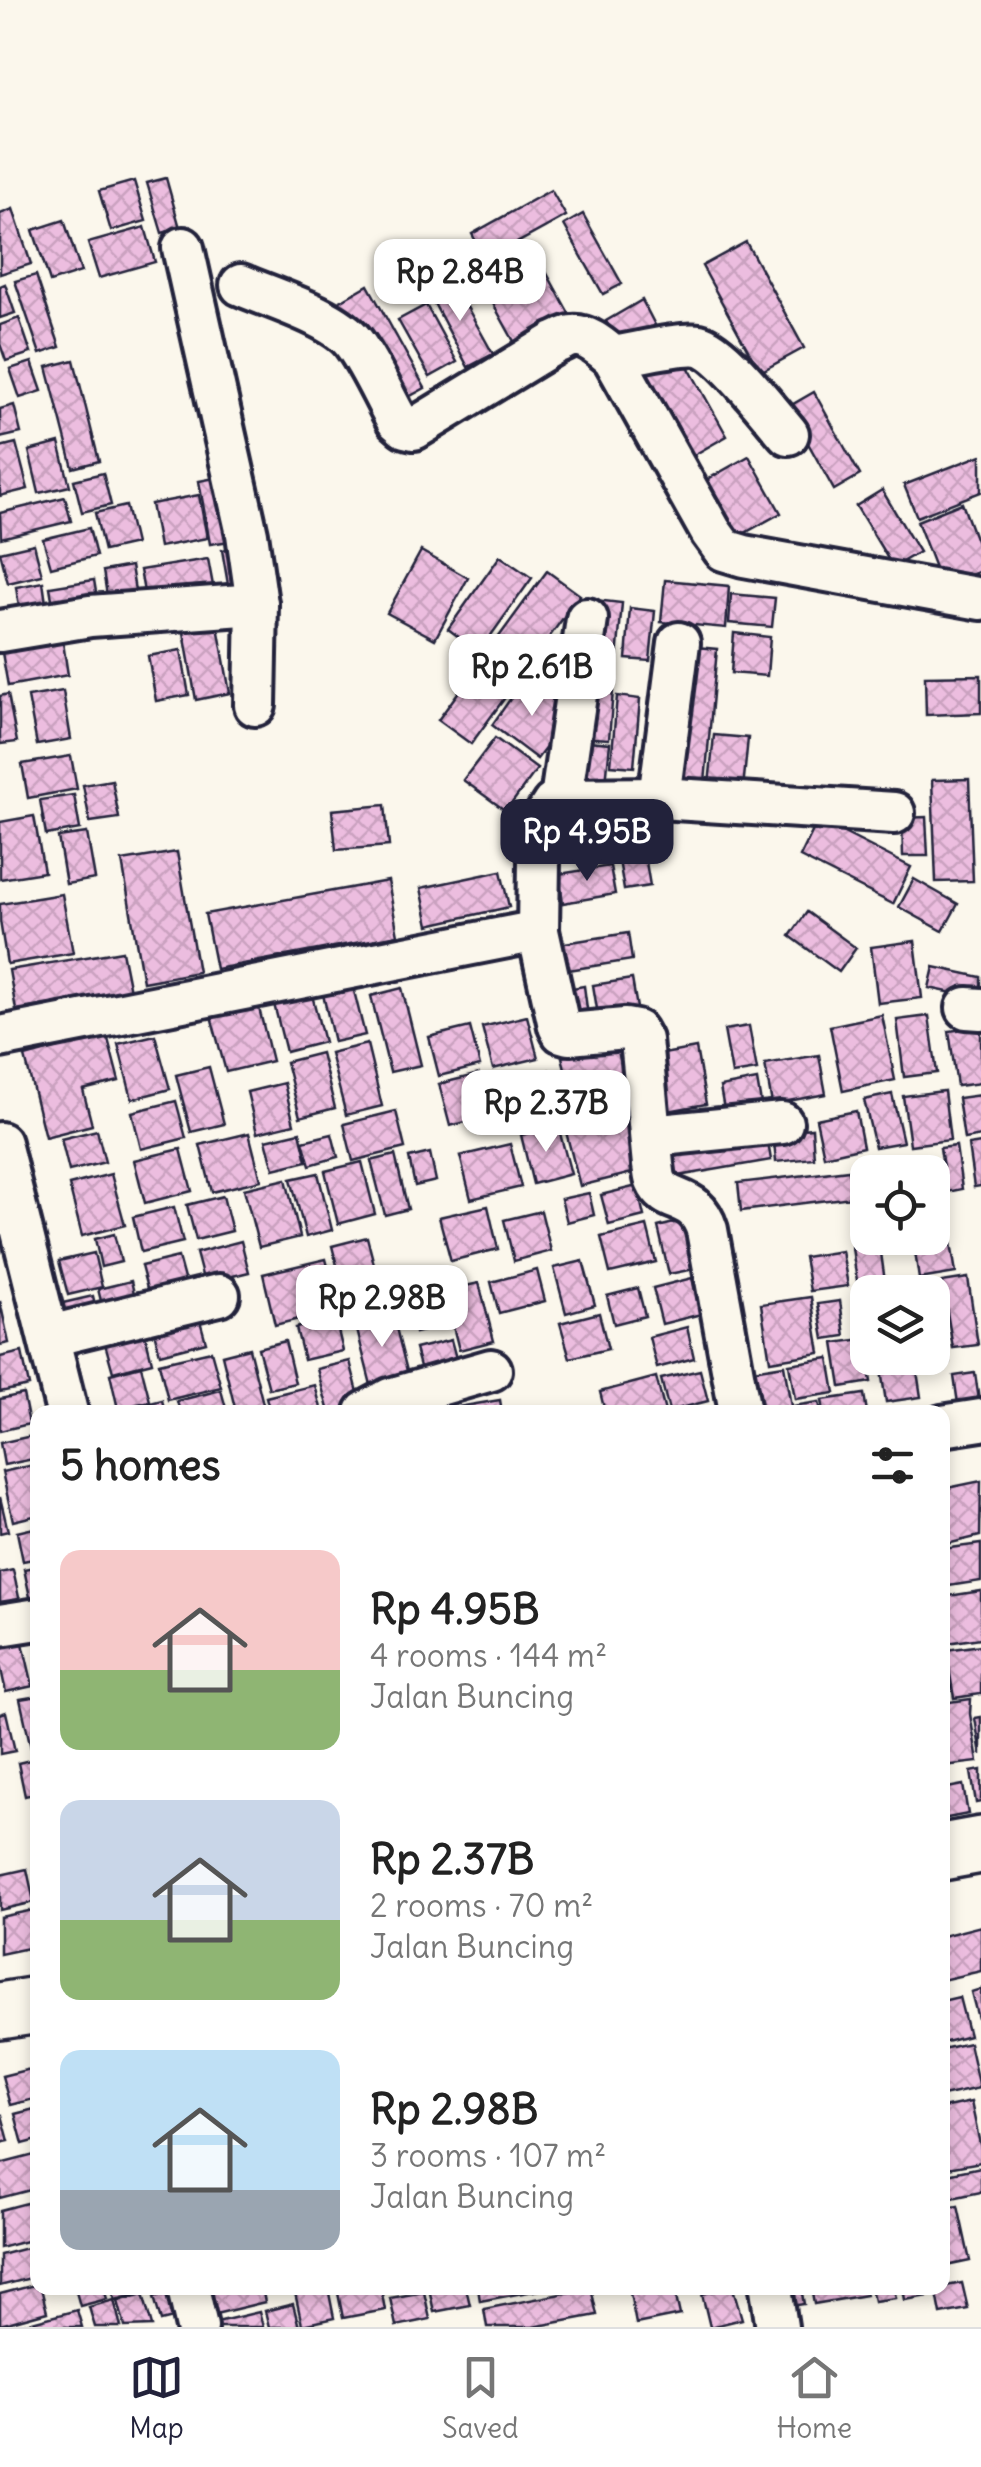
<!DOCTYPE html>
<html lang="en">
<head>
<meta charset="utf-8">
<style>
	body { margin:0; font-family:Delius,sans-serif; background:#f2f2f2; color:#222; height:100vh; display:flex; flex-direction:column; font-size:38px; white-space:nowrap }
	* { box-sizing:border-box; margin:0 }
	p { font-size:32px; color:#767676 }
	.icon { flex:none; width:55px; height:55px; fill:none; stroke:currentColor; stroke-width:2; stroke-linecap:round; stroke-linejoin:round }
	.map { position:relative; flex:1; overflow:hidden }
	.panel { position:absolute; left:30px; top:1405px; width:920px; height:890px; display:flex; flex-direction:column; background:#fff; border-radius:20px; box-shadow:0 5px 15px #0003 }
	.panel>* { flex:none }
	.controls { position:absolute; left:850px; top:1155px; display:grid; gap:20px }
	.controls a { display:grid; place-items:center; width:100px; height:100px; border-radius:20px; background:#fff; box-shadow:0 5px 15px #0003; font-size:50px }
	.price { position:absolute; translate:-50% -85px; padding:0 22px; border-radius:20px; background:#fff; color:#222; font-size:32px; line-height:65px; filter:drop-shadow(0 2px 5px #0008) }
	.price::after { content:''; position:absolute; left:50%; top:60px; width:30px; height:22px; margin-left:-15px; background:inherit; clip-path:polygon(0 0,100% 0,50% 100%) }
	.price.active { background:#22223b; color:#fff }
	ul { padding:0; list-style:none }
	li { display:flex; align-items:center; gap:30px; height:250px; padding:0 30px }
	li span { display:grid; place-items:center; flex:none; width:280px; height:200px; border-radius:20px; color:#555 }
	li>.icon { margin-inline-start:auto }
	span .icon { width:120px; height:120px; fill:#fffc; stroke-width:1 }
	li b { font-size:42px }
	h2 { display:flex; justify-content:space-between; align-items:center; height:120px; padding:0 30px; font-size:42px }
	.tab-bar { display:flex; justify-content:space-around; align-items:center; height:140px; border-top:2px solid #e0e0e0; background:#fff; font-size:28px; color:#767676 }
	.tab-bar a { display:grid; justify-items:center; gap:5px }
	.tab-bar .active { color:#22223b }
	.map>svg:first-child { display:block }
	.building { fill:url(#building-cross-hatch); stroke:#22223b; stroke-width:2.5 }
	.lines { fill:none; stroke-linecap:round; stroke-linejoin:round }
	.minor-casing { stroke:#22223b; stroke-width:48 }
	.trunk-casing { stroke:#22223b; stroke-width:62 }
	.minor { stroke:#fbf7ec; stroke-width:40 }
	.trunk { stroke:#fbf7ec; stroke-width:55 }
</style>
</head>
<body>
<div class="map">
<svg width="981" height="2327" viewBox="0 0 981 2327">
	<defs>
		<pattern id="building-cross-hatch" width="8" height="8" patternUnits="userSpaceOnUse" patternTransform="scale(2.5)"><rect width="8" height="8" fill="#ecbddf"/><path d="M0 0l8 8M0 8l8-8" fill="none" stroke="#caa2c0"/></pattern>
	</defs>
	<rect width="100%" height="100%" fill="#fbf7ec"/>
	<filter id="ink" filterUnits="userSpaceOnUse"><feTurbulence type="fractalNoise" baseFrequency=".01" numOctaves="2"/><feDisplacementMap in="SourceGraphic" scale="20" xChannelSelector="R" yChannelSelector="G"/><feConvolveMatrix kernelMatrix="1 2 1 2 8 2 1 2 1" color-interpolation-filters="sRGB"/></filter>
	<g filter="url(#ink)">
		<g class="building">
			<path d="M166,178l14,50 -18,5 -15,-50z"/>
			<path d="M134,181l12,40 -35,10 -12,-40z"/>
			<path d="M551,190l15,26 -80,44 -14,-26z"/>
			<path d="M13,209l18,55 -31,10v-60z"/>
			<path d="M583,214l39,70 -19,10 -39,-69z"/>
			<path d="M64,220l17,52 -31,10 -17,-52z"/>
			<path d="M145,227l10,35 -56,16 -11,-35z"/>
			<path d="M746,242l58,106 -44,24 -58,-106z"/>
			<path d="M544,268l31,56 -54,30 -31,-56z"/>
			<path d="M36,275l24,72 -20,7 -25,-73z"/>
			<path d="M452,280l41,74 -25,13 -40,-75z"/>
			<path d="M5,284l10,29 -15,5v-32z"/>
			<path d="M368,285l57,103 -31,17 -57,-102z"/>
			<path d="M642,300l15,29 -36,19 -15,-27z"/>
			<path d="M426,305l31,57 -27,15 -32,-57z"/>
			<path d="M19,318l12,35 -25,8 -6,-17v-19z"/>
			<path d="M680,352l47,84 -35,20 -47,-85z"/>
			<path d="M74,360l25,101 -26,7 -26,-101z"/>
			<path d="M32,362l10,29 -22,7 -10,-29z"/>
			<path d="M814,392l46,83 -26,15 -46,-83z"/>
			<path d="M14,405l7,28 -21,5v-29z"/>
			<path d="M16,443l12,46 -28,7v-49z"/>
			<path d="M59,443l11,43 -31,7 -10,-42z"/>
			<path d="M981,455v37l-64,25 -13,-32z"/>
			<path d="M749,456l32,57 -49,27 -31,-57z"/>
			<path d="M103,473l8,32 -29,7 -8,-32z"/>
			<path d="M231,475l12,64 -33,5 -11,-63z"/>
			<path d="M882,490l37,62 -26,15 -37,-61z"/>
			<path d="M199,495l8,43 -48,9 -8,-43z"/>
			<path d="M65,497l6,24 -70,17 -1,-25z"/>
			<path d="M962,503l19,51v17l-39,15 -25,-65z"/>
			<path d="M126,506l9,38 -31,7 -9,-38z"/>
			<path d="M89,528l7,28 -45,11 -8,-28z"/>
			<path d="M34,544l8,31 -34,8 -8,-31z"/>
			<path d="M243,546l7,41 -21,3 -7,-40z"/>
			<path d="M421,551l47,27 -33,61 -48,-26z"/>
			<path d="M500,556l32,22 -53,74 -31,-23z"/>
			<path d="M208,559l6,32 -68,12 -6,-33z"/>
			<path d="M131,566l5,31 -28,4 -5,-30z"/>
			<path d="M547,571l33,24 -109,149 -33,-24z"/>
			<path d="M94,580l4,24 -44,7 -4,-24z"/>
			<path d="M665,580l64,6 -3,42 -65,-6z"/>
			<path d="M43,582l3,21 -27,4 -3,-20z"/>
			<path d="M731,594l44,4 -3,29 -43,-4z"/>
			<path d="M595,600l27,3 -6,67 -27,-3z"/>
			<path d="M630,608l25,3 -5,50 -24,-2z"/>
			<path d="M216,615l14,78 -34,7 -14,-79z"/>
			<path d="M734,633l36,4 -3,39 -36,-3z"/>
			<path d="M62,636l6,39 -60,11 -7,-39z"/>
			<path d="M685,646l32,3 -13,145 -33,-3z"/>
			<path d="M181,650l8,45 -33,6 -8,-45z"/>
			<path d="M981,675v38l-55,2 -1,-39z"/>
			<path d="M583,676l31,3 -5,60 -31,-2z"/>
			<path d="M525,678l47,35 -35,46 -45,-34z"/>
			<path d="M63,691l8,48 -34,6 -9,-48z"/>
			<path d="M8,694l9,48 -17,2v-48z"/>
			<path d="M617,696l23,3 -6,68 -23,-2z"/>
			<path d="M714,735l34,3 -5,51 -34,-4z"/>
			<path d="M495,738l42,31 -31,42 -43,-31z"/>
			<path d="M576,740l34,3 -4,40 -33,-4z"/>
			<path d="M71,756l6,33 -49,9 -6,-34z"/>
			<path d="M969,779l4,102 -37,1 -4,-102z"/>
			<path d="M112,780l7,38 -29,4 -7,-37z"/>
			<path d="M74,795l6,34 -34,6 -6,-35z"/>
			<path d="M385,805l4,41 -53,4 -4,-40z"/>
			<path d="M34,816l10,56 -44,7v-57z"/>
			<path d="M926,817l2,39h-25l-1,-38z"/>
			<path d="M818,820l93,47 -18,37 -93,-47z"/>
			<path d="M87,833l8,46 -29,5 -8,-47z"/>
			<path d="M644,850l6,36 -26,4 -6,-36z"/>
			<path d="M177,852l21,120 -55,10 -21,-121z"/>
			<path d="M610,866l5,28 -52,9 -4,-29z"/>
			<path d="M501,871l8,36 -80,18 -8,-37z"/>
			<path d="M914,879l44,25 -15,27 -44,-24z"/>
			<path d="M388,881l10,54 -182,34 -11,-55z"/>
			<path d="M62,894l11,59 -66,11 -7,-43v-17z"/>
			<path d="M807,912l49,36 -17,24 -49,-36z"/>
			<path d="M628,933l4,27 -70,11 -4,-27z"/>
			<path d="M915,941l7,57 -44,5 -7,-56z"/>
			<path d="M122,951l8,40 -114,19 -7,-40z"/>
			<path d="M934,967l47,10v22l-52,-11z"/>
			<path d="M632,979l5,29 -39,7 -5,-30z"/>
			<path d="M352,983l13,52 -31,7 -12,-52z"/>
			<path d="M584,986l4,30 -27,4 -6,-29z"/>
			<path d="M402,988l19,77 -31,7 -19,-76z"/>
			<path d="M311,991l13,51 -38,10 -13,-52z"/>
			<path d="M258,1004l14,57 -46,11 -15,-56z"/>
			<path d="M882,1015l13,65 -52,11 -13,-65z"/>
			<path d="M527,1016l11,42 -45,11 -11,-42z"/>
			<path d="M929,1016l8,57 -33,4 -7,-57z"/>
			<path d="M749,1026l8,44 -25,4 -8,-44z"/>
			<path d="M470,1027l10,39 -41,10 -10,-39z"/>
			<path d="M981,1027v56l-24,3 -8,-55z"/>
			<path d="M107,1035l12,46 -36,9 9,35 -47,12 -20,-80z"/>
			<path d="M155,1035l15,54 -38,10 -14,-55z"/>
			<path d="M367,1044l15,62 -36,9 -16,-62z"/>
			<path d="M616,1044l14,54 -54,14 -14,-55z"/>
			<path d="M696,1048l10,56 -49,9 -10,-56z"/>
			<path d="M321,1053l14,55 -35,9 -14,-55z"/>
			<path d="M819,1055l7,39 -54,10 -7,-40z"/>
			<path d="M209,1067l15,57 -33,8 -15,-57z"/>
			<path d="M549,1070l10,42 -59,15 -10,-43z"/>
			<path d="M479,1074l11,42 -40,10 -11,-42z"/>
			<path d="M757,1080l6,35 -37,6 -6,-34z"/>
			<path d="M284,1083l10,41 -37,9 -10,-41z"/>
			<path d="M944,1091l6,49 -40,5 -7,-49z"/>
			<path d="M892,1094l11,48 -28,5 -11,-47z"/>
			<path d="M981,1095v41l-17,3 -6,-41z"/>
			<path d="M176,1101l10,37 -45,11 -9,-37z"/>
			<path d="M396,1111l9,37 -52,13 -9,-37z"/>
			<path d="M856,1111l7,36 -39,9 -8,-37z"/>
			<path d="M625,1113l15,58 -60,15 -15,-58z"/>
			<path d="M558,1126l13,48 -38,10 -12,-49z"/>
			<path d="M812,1128l2,30 -38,4 -3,-30z"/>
			<path d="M97,1130l8,32 -36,9 -8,-32z"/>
			<path d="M766,1131l5,29 -110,19 -5,-29z"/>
			<path d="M300,1132l7,29 -33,8 -8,-29z"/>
			<path d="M249,1133l12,47 -49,12 -12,-47z"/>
			<path d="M332,1134l6,23 -28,8 -7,-24z"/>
			<path d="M981,1143v43l-7,1 -6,-42z"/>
			<path d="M510,1144l11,43 -50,12 -11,-43z"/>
			<path d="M956,1146l6,43 -15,3 -7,-44z"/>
			<path d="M181,1149l11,42 -47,12 -11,-43z"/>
			<path d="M430,1153l6,28 -21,5 -6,-28z"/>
			<path d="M395,1155l13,54 -23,6 -14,-54z"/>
			<path d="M362,1162l13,52 -37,10 -13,-53z"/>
			<path d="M935,1164l12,56 -15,3v-51h-36z"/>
			<path d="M849,1170l3,27 -111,14 -3,-28z"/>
			<path d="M318,1173l14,57 -26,7 -15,-58z"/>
			<path d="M111,1174l14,51 -43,11 -13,-51z"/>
			<path d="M286,1179l14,58 -41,10 -15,-58z"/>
			<path d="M637,1186l7,30 -35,9 -8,-30z"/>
			<path d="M589,1193l5,22 -27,7 -6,-23z"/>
			<path d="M223,1196l9,35 -36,9 -9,-35z"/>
			<path d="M488,1206l10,43 -47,12 -12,-44z"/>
			<path d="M174,1207l9,35 -42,10 -8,-35z"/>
			<path d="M541,1211l10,40 -37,10 -10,-41z"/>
			<path d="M682,1221l12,48 -25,5 -11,-47z"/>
			<path d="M647,1226l9,36 -46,11 -9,-36z"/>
			<path d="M949,1231l7,42 -37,6 -6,-41h19v-4z"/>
			<path d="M868,1232v6h11l6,44 -27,5 -8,-52z"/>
			<path d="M114,1234l7,28 -20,5 -6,-28z"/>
			<path d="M367,1237l8,31 -35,9 -8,-31z"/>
			<path d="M241,1241l8,31 -45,11 -8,-30z"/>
			<path d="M842,1251l6,35 -38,5 -6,-34z"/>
			<path d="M94,1253l8,34 -34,8 -9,-34z"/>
			<path d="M178,1257l9,33 -37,10 -9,-34z"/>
			<path d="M326,1259l13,50 -64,16 -12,-51z"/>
			<path d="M583,1261l12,44 -29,8 -12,-45z"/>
			<path d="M537,1270l8,31 -46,12 -8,-31z"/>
			<path d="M373,1276l7,31 -33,8 -7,-31z"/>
			<path d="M692,1278l9,36 -39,10 -9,-36z"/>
			<path d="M968,1278l10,67 -25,3 -11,-66z"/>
			<path d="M131,1281l7,28 -33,8 -7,-28z"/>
			<path d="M479,1283l15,58 -35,9 -15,-59z"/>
			<path d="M433,1287l10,39 -28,7 -10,-39z"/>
			<path d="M638,1288l7,28 -31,8 -7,-28z"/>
			<path d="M93,1296l6,26 -29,7 -7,-26z"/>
			<path d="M811,1297l9,56 -50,8 -9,-57z"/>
			<path d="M0,1301l9,42 -9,2z"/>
			<path d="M840,1301l5,35 -21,3 -6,-35z"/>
			<path d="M197,1310l9,32 -46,12 -9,-34z"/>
			<path d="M599,1313l9,36 -38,9 -10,-35z"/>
			<path d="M393,1316l15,59 -37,10 -15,-59z"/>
			<path d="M335,1318l8,33 -39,9 -8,-32z"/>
			<path d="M944,1322l6,41 -27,4 -2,-9h11v-34z"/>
			<path d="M687,1327l7,31 -37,10 -8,-31z"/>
			<path d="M144,1330l8,32 -39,10 -9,-32z"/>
			<path d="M864,1339l7,43 -30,5 -7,-44z"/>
			<path d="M451,1340l6,22 -36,8 -6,-21z"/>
			<path d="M285,1341l10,42 -26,6 -11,-41z"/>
			<path d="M249,1348l15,60 -28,4 -14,-57z"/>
			<path d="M211,1351l10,36 -53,13 -9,-37z"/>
			<path d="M22,1352l7,34 -29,6v-35z"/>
			<path d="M829,1358l6,35 -40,6 -6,-35z"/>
			<path d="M879,1358h36l6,39 -35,5z"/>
			<path d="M350,1361l13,51h-34l-12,-43z"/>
			<path d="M784,1365l8,47h-46l-6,-40z"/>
			<path d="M141,1366l9,35 -32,8 -8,-35z"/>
			<path d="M700,1370l8,31 -39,10 -8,-32z"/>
			<path d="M975,1373l5,34 -21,4 -5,-35z"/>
			<path d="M656,1377l9,35h-60l-5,-20z"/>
			<path d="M315,1385l7,27h-52l-4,-15z"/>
			<path d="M221,1390l6,22h-47l-3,-11z"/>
			<path d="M23,1394l6,30 -29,7v-32z"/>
			<path d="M864,1394l3,18h-43l-2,-12z"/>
			<path d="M162,1400l3,12h-41l-1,-2z"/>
			<path d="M500,1400l2,12h-43l-1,-5z"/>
			<path d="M819,1402l2,10h-27l-1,-6z"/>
			<path d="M36,1435l2,23 -34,7 -4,-22z"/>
			<path d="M38,1464v51l-25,6 -11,-49z"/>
			<path d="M981,1481l-1,55 -37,9 -1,-41 5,-16z"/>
			<path d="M0,1497l8,34 -8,2z"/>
			<path d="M38,1527v31l-15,3 -6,-29z"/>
			<path d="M981,1544v37l-39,6v-38z"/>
			<path d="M38,1566v44l-5,1 -9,-42z"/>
			<path d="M13,1570l7,32 -20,5v-34z"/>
			<path d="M981,1591v47l-34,5 -5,-46z"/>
			<path d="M22,1639l11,47 -27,6 -6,-27v-22z"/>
			<path d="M981,1645v49l-27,4 -8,-48z"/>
			<path d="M942,1653l6,36h-6z"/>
			<path d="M38,1696v50l-7,2 -11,-49z"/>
			<path d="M971,1699l-1,15 8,48 -35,4 -1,-63z"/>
			<path d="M6,1712l9,39 -15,3v-40z"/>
			<path d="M981,1717v38l-6,-37z"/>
			<path d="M38,1758v35l-13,3 -7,-33z"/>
			<path d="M981,1770v32l-5,1 -5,-31z"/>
			<path d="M963,1785l5,29 -26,5v-30z"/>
			<path d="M27,1869l7,33 -34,8v-35z"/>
			<path d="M38,1909v37l-38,8v-37z"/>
			<path d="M981,1926v45l-39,9v-44z"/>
			<path d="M981,1989v37h-1l-9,-34z"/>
			<path d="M959,1997l10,39 -27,7v-42z"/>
			<path d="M969,2043l10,45 -37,8v-47z"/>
			<path d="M38,2067v31l-28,7 -8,-29z"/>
			<path d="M971,2102l10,47v13l-39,7v-61z"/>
			<path d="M38,2108v32l-15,4 -8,-30z"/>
			<path d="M2,2115l7,26 -9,2v-27z"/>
			<path d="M38,2154v34l-38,10v-34z"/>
			<path d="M981,2167v25l-29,6 -5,-24z"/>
			<path d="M38,2200v38l-38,10v-38z"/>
			<path d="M958,2206l12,55 -28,6v-58z"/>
			<path d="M38,2245v31l-38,10v-31z"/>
			<path d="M962,2283l6,26 -27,5 -5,-26z"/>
			<path d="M38,2284v4h3l6,24 -47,13v-31z"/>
			<path d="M75,2288h29l3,11 -27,7z"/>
			<path d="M111,2288h52l-48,12z"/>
			<path d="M191,2288h71l3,14 -66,16z"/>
			<path d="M294,2288h34l6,30 -32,7z"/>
			<path d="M337,2288h44l4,22 -42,8z"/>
			<path d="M429,2288h37l4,17 -36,7z"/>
			<path d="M478,2288h72l-70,13z"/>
			<path d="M591,2288l6,27 -64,12h-46l-3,-18z"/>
			<path d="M629,2288h45l6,27 -44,9z"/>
			<path d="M727,2288h6l9,31 -32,8 -8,-33z"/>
			<path d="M780,2288h21l3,16 -20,3z"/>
			<path d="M811,2288h53l2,7 -52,9z"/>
			<path d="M871,2288h23l2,10 -22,3z"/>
			<path d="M903,2288h25l1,8 -24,4z"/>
			<path d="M170,2292l7,25 -16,4 -7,-24z"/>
			<path d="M424,2292l6,27 -34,7 -6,-28z"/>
			<path d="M143,2294l9,32 -27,1 -7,-26z"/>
			<path d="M114,2300l7,27h-26l-6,-20z"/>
			<path d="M293,2304l6,23h-30l-4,-16z"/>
			<path d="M77,2310l5,17h-65v-1z"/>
			<path d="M259,2312l4,15h-59v-2z"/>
		</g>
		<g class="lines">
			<g class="minor-casing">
				<g id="minor">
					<path d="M183,248l64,286 10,70 -2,101"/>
					<path d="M241,285c30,13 94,32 113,58 17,23 29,52 43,77l8,7 9,2 141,-86c6,-2 11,-6 17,-7 15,-2 30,12 41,21l98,175 13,18 20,6 237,43"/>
					<path d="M613,357c21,-3 67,-15 86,-12 23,5 71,68 89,89"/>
					<path d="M0,631l90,-15 167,-12"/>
					<path d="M659,798l20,-155"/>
					<path d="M561,799l26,-180"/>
					<path d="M967,1008l14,1"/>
					<path d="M0,1037l538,-106"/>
					<path d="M651,1136l131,-13"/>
					<path d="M0,1143l67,269"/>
					<path d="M50,1336l169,-41"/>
					<path d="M366,1412l24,-13 101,-29"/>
					<path d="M740,1412l-33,-182c-12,-39 -40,-23 -51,-49 -2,-5 -2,-11 -3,-16l-12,-125 -5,-9 -11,-2 -56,5 -7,-2 -3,-6 -21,-95 1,-71 7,-45 7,-11 8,-5 98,-1 235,15"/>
					<path d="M942,1426l39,-6"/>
					<path d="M0,1625l38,-6"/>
					<path d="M188,2288l9,39"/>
					<path d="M771,2288l6,39"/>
				</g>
			</g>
			<g class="trunk-casing">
				<g id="trunk">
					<path d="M942,1852l39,-7"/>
					<path d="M0,2011l38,-6"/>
				</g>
			</g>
			<use href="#minor" class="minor"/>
			<use href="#trunk" class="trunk"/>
		</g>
	</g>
</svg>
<div class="controls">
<a><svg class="icon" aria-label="locate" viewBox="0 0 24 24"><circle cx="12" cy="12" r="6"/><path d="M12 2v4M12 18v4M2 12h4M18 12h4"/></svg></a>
<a><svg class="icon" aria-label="layers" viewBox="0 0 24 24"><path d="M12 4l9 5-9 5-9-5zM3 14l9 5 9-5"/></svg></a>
</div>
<b class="price" style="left:460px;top:324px">Rp 2.84B</b>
<b class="price" style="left:532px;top:719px">Rp 2.61B</b>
<b class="price active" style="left:587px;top:884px">Rp 4.95B</b>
<b class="price" style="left:546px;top:1155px">Rp 2.37B</b>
<b class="price" style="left:382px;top:1350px">Rp 2.98B</b>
<section class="panel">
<h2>5 homes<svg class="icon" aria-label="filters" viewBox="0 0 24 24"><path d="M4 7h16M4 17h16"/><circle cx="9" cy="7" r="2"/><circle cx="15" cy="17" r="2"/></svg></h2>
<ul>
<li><span style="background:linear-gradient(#f6c9c9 60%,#8fb573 0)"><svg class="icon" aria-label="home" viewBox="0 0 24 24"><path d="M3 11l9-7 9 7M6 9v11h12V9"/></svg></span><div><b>Rp 4.95B</b><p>4 rooms · 144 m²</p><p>Jalan Buncing</p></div></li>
<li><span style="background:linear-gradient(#c9d6e8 60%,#8fb573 0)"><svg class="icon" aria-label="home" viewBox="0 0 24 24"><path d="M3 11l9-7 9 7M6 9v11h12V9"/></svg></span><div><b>Rp 2.37B</b><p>2 rooms · 70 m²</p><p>Jalan Buncing</p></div></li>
<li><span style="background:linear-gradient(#bfe0f5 70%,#9aa5b1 0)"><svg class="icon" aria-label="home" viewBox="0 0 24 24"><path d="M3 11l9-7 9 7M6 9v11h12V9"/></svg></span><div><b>Rp 2.98B</b><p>3 rooms · 107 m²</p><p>Jalan Buncing</p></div></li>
</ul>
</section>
</div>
<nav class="tab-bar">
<a class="active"><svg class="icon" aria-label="map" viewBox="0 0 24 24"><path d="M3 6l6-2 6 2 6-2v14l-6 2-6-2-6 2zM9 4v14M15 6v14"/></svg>Map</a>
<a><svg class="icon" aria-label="saved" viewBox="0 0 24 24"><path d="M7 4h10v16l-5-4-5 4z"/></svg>Saved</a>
<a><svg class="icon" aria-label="home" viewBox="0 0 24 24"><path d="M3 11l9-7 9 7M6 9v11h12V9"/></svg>Home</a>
</nav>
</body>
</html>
